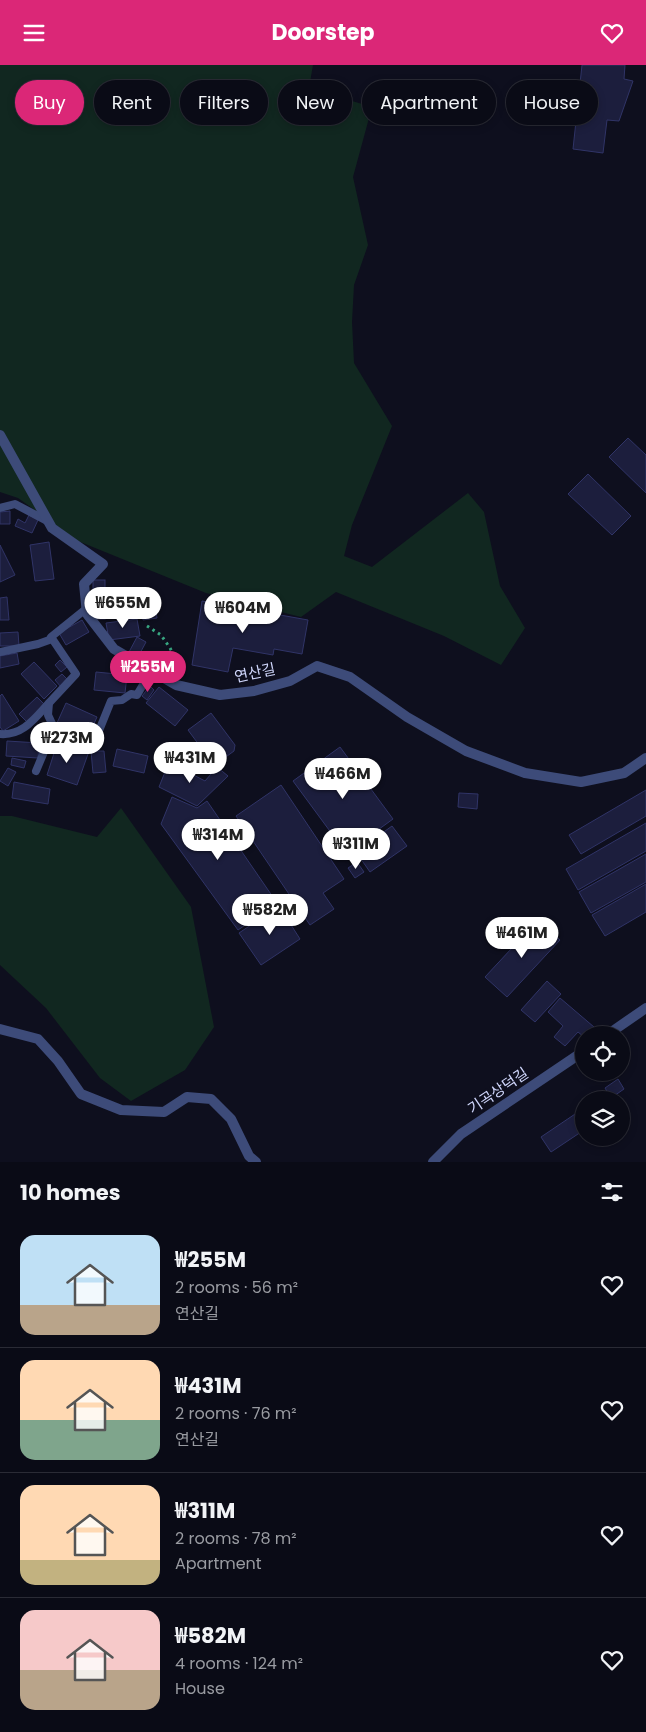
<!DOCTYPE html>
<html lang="en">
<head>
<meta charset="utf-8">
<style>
	body { margin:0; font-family:Poppins,"Noto Sans KR",sans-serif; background:#13141f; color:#f1f3f6; height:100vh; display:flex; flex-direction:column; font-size:19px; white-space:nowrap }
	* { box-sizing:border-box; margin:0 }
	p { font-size:16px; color:#999ba1 }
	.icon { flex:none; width:28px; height:28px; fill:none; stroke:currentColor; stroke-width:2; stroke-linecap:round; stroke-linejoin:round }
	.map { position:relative; height:1097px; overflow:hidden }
	.drawer { display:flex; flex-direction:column; background:#0a0b16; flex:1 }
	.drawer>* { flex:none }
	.top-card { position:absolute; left:15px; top:15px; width:616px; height:45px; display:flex; gap:10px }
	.fabs { position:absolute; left:575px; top:961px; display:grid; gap:10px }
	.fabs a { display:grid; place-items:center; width:55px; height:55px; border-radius:50%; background:#0a0b16; box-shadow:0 2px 8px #0003,0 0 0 1px #2a2b35; font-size:25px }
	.price { position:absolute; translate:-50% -42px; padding:0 11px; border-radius:18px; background:#fff; color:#222; font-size:16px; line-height:32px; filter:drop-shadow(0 1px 2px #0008) }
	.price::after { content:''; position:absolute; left:50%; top:30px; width:15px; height:11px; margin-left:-8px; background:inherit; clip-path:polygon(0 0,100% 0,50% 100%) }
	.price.on { background:#db2777; color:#fff }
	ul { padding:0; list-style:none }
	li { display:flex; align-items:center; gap:15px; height:125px; padding:0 20px }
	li+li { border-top:1px solid #2a2b35 }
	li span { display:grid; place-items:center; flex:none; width:140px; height:100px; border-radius:15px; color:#555 }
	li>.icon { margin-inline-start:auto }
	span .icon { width:60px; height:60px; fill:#fffc; stroke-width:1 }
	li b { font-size:21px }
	h2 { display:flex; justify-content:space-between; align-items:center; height:60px; padding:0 20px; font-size:21px }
	.tag { padding:0 18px; border-radius:22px; background:#0a0b16; box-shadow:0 2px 8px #0003,0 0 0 1px #2a2b35; font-size:18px; line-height:45px }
	.tag.on { background:#db2777; color:#fff }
	header { display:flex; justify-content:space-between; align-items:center; height:65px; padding:0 20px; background:#db2777; color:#fff; font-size:22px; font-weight:700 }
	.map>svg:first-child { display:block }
	.green { fill:#112720 }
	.building { fill:#1c1e3d; stroke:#303467 }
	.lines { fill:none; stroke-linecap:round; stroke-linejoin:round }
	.path { stroke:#38a681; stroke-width:3; stroke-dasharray:2.5 4; stroke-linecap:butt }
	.service { stroke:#3d4b79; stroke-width:8 }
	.minor { stroke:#3d4b79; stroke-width:10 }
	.labels { text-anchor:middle; stroke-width:4; stroke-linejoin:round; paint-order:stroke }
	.street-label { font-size:15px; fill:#cfd6fb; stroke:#0e0f1e }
</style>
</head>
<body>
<header><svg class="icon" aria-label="menu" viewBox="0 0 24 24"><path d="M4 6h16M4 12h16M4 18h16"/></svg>Doorstep<svg class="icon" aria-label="heart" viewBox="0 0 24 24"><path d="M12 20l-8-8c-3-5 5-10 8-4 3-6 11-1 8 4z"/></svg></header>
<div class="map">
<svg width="646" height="1097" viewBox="0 0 646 1097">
	<rect width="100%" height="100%" fill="#0e0f1e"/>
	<g class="green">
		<path d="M0,0h313l-4,23 63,19 -19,70 15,68 -14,40 -2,37 2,41 38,63 -40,99 -8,31 28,11 96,-74 16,19 16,74 25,42 -24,37 -57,-29 -108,-44 -35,25 -95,-24 -128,-52 -60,-43 -18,-6z"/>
		<path d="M121,743l70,99 23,120 -29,43 -54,31 -31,-23 -54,-70 -46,-43v-149h12l85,21z"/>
	</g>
	<g class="building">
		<path d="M582,0h43l-1,14 9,2 -14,40 -12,-1 -4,33 -30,-4z"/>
		<path d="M628,373l18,17v38l-37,-36z"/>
		<path d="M588,409l43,42 -19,19 -44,-41z"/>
		<path d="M10,446v13h-10v-12z"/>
		<path d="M29,450l9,5 -6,13 -17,-7 3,-7 7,4z"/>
		<path d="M49,477l5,37 -19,2 -5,-36z"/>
		<path d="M0,480l15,30 -15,7z"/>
		<rect x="93" y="515" width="12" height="39"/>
		<path d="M153,529l4,24 -14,2 -4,-24z"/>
		<path d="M7,532l2,23h-9v-22z"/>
		<path d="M202,536l106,19 -6,34 -28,-5 -1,6 -40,-7 -5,24 -36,-7z"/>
		<path d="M137,554l3,17 -31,4 -3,-17z"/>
		<path d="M82,555l7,12 -23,13 -7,-12z"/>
		<path d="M18,567l1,14h-19v-13z"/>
		<path d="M137,572l9,5 -8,15 -9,-5z"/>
		<path d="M17,588l2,11 -19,4v-12z"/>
		<path d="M60,595l7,7 -6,5 -6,-7z"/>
		<path d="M34,597l23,24 -13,13 -23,-25z"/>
		<path d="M96,607l31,3 -2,18 -31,-3z"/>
		<path d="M62,609l6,6 -7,7 -6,-7z"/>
		<path d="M150,621l4,4 -7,10 -5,-4z"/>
		<path d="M159,622l29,23 -13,16 -29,-23z"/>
		<path d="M2,629l17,27 -16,10 -3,-4v-31z"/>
		<path d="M37,632l8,8 -18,17 -8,-8z"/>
		<path d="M66,638l31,14 -9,20 -31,-14z"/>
		<path d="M211,648l24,32 -1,6 -15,11 -7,-9 -4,4 -20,-27z"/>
		<path d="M7,676l32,2 -1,15 -32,-2z"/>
		<path d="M57,679l31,10 -11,31 -30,-10z"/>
		<path d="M340,682l53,72 -47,34 -53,-72z"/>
		<path d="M117,684l31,7 -4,17 -31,-7z"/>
		<path d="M91,686h13l2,21 -13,1z"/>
		<path d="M12,693l14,3 -2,7 -13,-3z"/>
		<path d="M169,697l36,19 12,-14 11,9 -31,30 -38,-19z"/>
		<path d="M8,703l8,4 -8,14 -8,-5z"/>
		<path d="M14,717l36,7 -2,15 -36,-6z"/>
		<path d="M281,720l63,94 -21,14 11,16 -24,16 -74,-109z"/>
		<path d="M646,725v26l-65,38 -12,-19z"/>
		<path d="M459,728l19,1 -1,15 -19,-2z"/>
		<path d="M172,732l25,11 10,-7 70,102 -39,27 -77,-106z"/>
		<path d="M646,758v28l-68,39 -12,-21z"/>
		<path d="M392,761l15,20 -37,26 -14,-20z"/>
		<path d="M646,789v28l-55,31 -12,-21z"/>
		<path d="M357,797l7,10 -9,6 -7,-10z"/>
		<path d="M646,819v28l-41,24 -13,-21z"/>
		<path d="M279,841l21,33 -39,26 -22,-32z"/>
		<path d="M538,855l22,20 -53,57 -22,-20z"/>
		<path d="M547,916l14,13 -26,28 -14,-12z"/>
		<path d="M560,933l34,29 -10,10 -6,-5 -13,14 -11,-9 9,-11 -15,-14z"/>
		<path d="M618,1014l6,10 -13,9 -6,-10z"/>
		<path d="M584,1043v22l-33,22 -10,-15z"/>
	</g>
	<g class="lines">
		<path class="path" d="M147,561l14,9 9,13 13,25"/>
		<g class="service">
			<path d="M0,443l15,-4 34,18"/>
			<path d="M0,587l38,-8 14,-5"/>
			<path d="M0,669c23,2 35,-16 49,-31"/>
			<path d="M92,683l19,-47 11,-1 9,-6 6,1 14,-24"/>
			<path d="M36,706l18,-43 -6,-13 1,-12 27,-29 -25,-37 36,-29"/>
		</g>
		<g class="minor">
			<path d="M0,370l52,93 51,36 -19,20 3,30 27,35 62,36 44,10 34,-4 36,-10 27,-15 33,11 57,40 59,34 59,22 56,9 43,-9 22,-15"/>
			<path d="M0,964l38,10 20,22 23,33 40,16 43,2 23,-15 24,2 20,20 18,37 7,6"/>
			<path d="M607,970l39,-27"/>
			<path d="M433,1097l28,-28 123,-83"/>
		</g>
	</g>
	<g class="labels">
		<g class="street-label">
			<text transform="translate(255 608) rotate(-12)" y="5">연산길</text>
			<text transform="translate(498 1026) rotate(-34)" y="5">기곡상덕길</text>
		</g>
	</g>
</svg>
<div class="fabs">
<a><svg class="icon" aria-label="locate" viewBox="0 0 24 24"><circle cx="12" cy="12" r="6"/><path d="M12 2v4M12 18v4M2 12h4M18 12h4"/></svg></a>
<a><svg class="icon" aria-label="layers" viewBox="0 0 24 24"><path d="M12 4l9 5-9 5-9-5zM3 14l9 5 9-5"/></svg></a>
</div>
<b class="price" style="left:123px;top:564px">₩655M</b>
<b class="price" style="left:243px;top:569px">₩604M</b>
<b class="price on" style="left:148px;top:628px">₩255M</b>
<b class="price" style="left:67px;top:699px">₩273M</b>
<b class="price" style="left:190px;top:719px">₩431M</b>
<b class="price" style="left:343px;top:735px">₩466M</b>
<b class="price" style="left:218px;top:796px">₩314M</b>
<b class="price" style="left:356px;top:805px">₩311M</b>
<b class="price" style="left:270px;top:871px">₩582M</b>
<b class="price" style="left:522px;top:894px">₩461M</b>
<div class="top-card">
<a class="tag on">Buy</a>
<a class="tag">Rent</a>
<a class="tag">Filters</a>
<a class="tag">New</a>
<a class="tag">Apartment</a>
<a class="tag">House</a>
</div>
</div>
<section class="drawer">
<h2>10 homes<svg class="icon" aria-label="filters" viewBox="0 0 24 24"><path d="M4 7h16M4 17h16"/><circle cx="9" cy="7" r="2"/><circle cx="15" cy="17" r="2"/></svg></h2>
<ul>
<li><span style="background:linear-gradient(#bfe0f5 70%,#b9a48a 0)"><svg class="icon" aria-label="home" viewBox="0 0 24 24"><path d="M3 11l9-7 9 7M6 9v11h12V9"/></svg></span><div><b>₩255M</b><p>2 rooms · 56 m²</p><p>연산길</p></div><svg class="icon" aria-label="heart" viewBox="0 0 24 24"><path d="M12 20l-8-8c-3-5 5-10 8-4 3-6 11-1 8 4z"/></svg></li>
<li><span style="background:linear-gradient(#ffd9b3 60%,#7fa58c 0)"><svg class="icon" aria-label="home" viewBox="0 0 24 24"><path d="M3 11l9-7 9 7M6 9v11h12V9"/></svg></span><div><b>₩431M</b><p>2 rooms · 76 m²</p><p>연산길</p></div><svg class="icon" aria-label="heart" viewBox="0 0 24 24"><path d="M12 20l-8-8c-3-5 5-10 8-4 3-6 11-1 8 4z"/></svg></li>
<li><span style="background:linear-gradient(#ffd9b3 75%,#c2b280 0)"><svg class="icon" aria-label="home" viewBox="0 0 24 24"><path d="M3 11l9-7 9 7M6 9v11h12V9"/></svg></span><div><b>₩311M</b><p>2 rooms · 78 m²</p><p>Apartment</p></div><svg class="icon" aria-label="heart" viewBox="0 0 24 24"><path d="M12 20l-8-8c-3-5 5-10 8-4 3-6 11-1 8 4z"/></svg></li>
<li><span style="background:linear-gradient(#f6c9c9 60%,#b9a48a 0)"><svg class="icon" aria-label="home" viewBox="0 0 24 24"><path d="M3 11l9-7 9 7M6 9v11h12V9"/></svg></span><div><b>₩582M</b><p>4 rooms · 124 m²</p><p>House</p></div><svg class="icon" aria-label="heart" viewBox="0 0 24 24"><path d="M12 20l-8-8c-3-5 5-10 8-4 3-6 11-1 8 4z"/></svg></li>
</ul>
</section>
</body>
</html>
